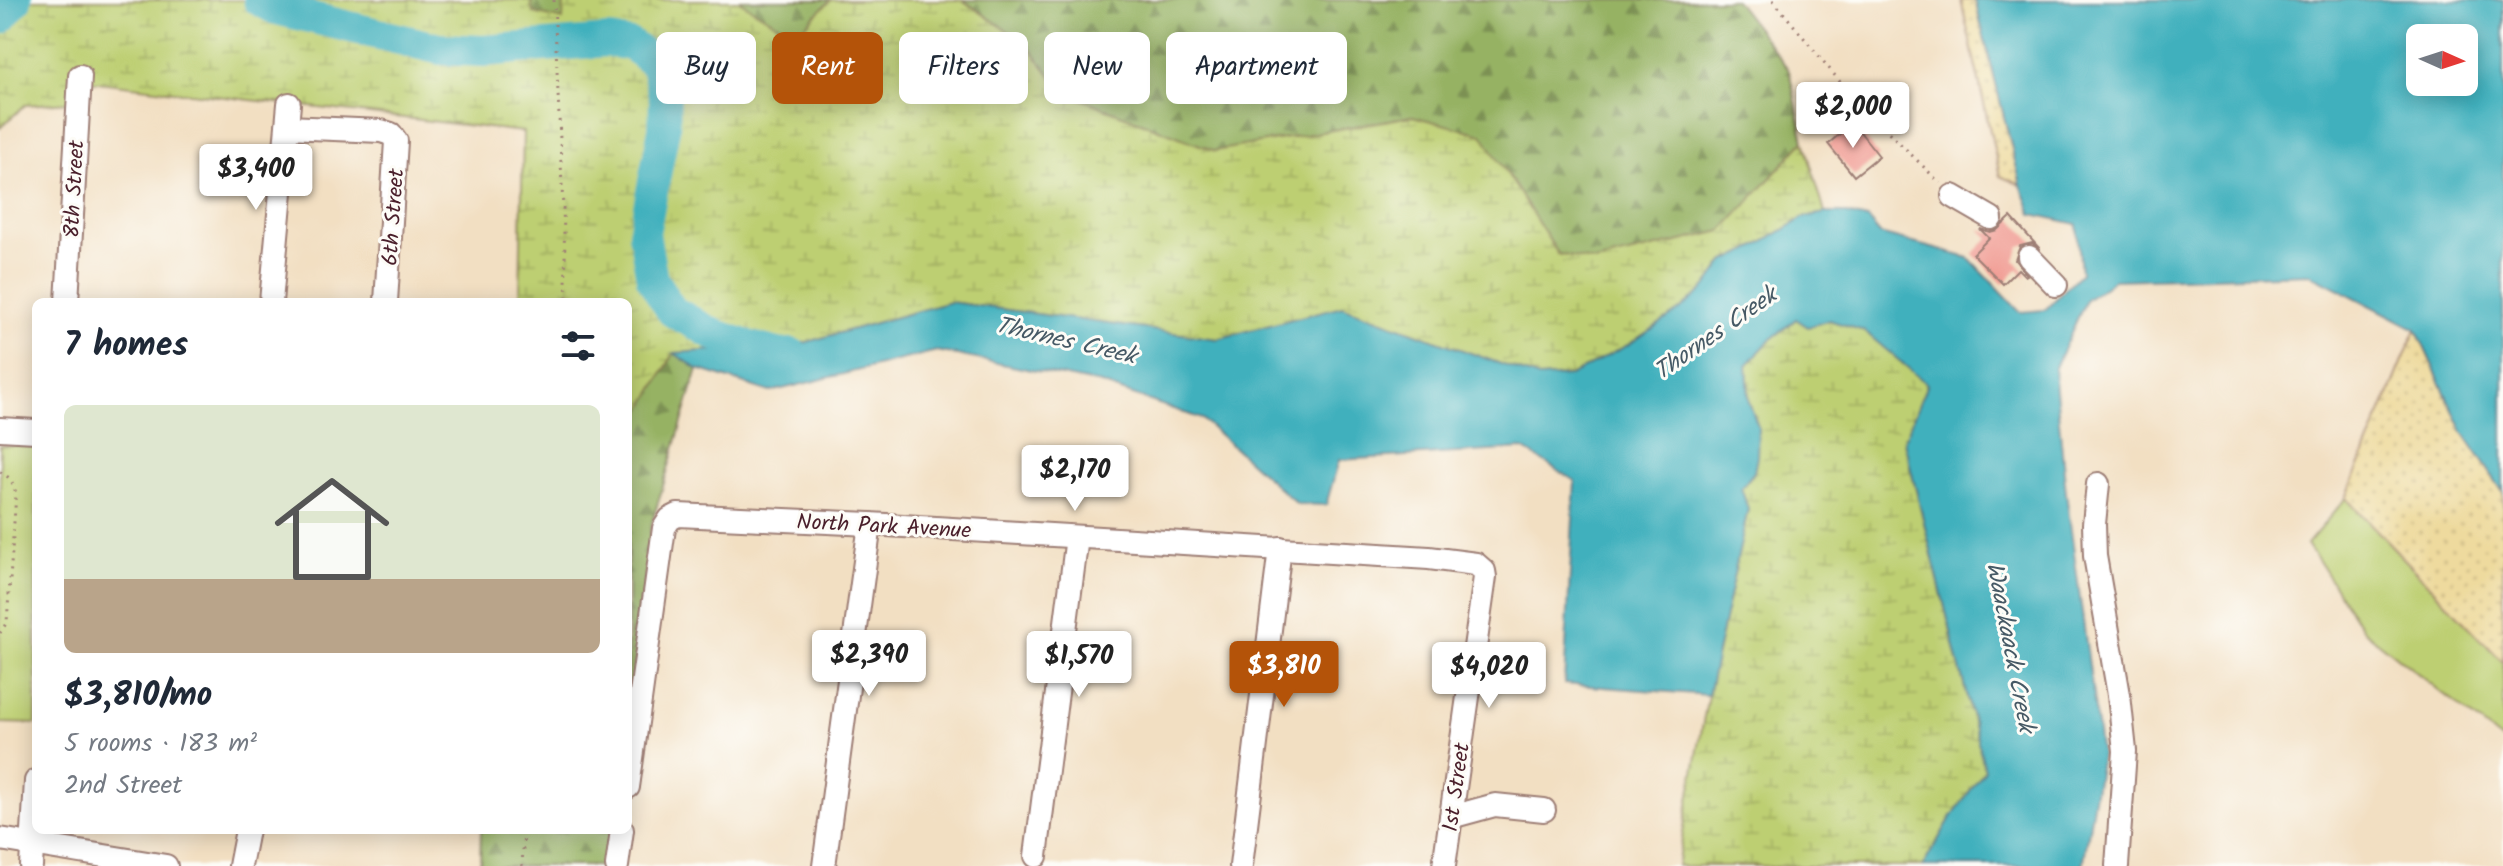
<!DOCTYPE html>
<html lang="en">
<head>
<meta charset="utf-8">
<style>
	body { margin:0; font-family:Kalam,sans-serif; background:#f2f2f3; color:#1f2937; height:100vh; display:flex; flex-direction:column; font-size:30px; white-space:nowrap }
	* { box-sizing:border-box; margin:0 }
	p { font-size:26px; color:#747a83 }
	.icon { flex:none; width:44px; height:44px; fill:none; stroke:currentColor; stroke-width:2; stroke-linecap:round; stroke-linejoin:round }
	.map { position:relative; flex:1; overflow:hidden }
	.details { position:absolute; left:32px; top:298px; width:600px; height:536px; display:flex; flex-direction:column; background:#fff; border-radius:12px; box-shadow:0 4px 20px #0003 }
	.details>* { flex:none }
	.banner { position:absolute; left:656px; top:32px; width:760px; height:72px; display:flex; gap:16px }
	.needle { width:52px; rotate:93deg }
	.fabs { position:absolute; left:2406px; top:24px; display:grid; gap:16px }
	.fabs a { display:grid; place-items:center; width:72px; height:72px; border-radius:12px; background:#fff; box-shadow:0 4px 20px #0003; font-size:40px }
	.price { position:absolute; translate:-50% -68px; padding:0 18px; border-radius:8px; background:#fff; color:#222; font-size:26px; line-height:52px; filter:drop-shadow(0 2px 4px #0008) }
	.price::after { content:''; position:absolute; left:50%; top:48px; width:24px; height:18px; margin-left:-12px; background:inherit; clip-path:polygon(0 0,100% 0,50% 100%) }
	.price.current { background:#b45309; color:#fff }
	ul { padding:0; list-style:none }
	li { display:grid; align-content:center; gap:16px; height:424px; padding:0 32px }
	li span { display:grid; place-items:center; height:248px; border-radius:12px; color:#555 }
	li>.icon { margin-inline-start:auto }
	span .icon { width:144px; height:144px; fill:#fffc; stroke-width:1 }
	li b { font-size:34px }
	h2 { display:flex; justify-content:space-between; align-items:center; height:96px; padding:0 32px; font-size:34px }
	.chip { padding:0 28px; border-radius:12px; background:#fff; box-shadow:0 4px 20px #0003; font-size:28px; line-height:72px }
	.chip.current { background:#b45309; color:#fff }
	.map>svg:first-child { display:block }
	.green { fill:#bdcf72; stroke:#84774e; stroke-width:2 }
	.forest { fill:url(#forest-firs); stroke:#706848; stroke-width:2 }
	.wetland { fill:url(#wetland-marsh); stroke:#84774e; stroke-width:2 }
	.sand { fill:url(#sand-dots); stroke:#9c7c64; stroke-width:2 }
	.water { fill:#41b0bd; stroke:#466874; stroke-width:2; fill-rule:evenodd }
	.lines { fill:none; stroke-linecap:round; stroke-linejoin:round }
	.river { stroke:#41b0bd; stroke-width:32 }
	.building { fill:#f19d94 }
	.minor-casing { stroke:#9e7f76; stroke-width:26 }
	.path { stroke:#9e7f76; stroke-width:3; stroke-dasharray:2 6; stroke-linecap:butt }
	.minor { stroke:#fff; stroke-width:22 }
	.labels { text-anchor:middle; stroke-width:6; stroke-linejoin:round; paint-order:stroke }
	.street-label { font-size:22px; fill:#4a1f2b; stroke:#fdfcf7 }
	.water-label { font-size:24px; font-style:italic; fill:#465965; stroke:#fdfcf7 }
</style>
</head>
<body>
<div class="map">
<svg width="2503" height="866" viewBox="0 0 2503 866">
	<defs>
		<pattern id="forest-firs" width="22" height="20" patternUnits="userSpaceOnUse" patternTransform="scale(2)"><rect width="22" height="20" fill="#96b264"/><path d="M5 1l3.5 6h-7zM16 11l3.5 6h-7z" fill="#7c9053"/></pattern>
		<pattern id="wetland-marsh" width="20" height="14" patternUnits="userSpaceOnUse" patternTransform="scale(2)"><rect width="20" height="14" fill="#bdcf72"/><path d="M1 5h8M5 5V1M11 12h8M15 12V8" fill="none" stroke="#a4b163"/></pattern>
		<pattern id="sand-dots" width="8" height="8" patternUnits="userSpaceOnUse" patternTransform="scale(2)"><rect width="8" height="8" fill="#eeda9e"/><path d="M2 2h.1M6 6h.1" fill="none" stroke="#cebb88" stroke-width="1.8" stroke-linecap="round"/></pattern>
	</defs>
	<rect width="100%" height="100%" fill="#fdfcf7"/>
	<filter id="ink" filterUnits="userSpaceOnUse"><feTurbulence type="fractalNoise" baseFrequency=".0125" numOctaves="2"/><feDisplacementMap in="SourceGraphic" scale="16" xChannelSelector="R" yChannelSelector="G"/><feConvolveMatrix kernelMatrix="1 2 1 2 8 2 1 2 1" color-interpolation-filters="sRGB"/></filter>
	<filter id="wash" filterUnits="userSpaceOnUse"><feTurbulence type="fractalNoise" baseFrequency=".006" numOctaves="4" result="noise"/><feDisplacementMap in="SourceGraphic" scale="32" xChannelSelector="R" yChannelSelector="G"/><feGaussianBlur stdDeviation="1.8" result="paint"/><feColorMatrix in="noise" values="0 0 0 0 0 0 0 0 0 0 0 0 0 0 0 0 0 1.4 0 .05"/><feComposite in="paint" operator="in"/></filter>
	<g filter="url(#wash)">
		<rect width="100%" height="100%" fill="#f2dfc2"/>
		<g class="green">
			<path d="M0,445l36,1v278l-36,-1z"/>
			<path d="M2346,498l157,164v79l-140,-111 -56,-86z"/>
		</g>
		<g class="forest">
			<path d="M531,0h33v20l-31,-7z"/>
			<path d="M737,0h94l-35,35z"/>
			<path d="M963,0h772l54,70 15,71 -81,90 -127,31 -38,-8 -77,-120 -69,-18 -197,35 -152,-59 -36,-48z"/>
			<path d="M674,353l24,16 -47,157 -23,194v-286z"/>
			<path d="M481,830h134l-5,36h-130z"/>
		</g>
		<g class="wetland">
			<path d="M0,0h531l2,13 30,7 1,-20h173l59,35 35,-35h131l65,44 36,48 152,59 197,-35 70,18 76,120 38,8 126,-31 82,-90 21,72 -20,4 -48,29 -33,16 -18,25 -26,23 -52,35 -58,31 -31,2 -197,-72 -125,33 -267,-37 -150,42 -126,9 -46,81v-132h-108l3,-170 -450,-53 -3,23 -45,3 -25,23z"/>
			<path d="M1796,319l12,8 21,-7 36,11 62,53 -23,57 81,329 -33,46 -29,50h-246l31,-171 40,-186 -7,-21 13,-16 4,-45 -9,-25 -2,-37 23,-25z"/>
		</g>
		<g class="sand">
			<path d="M1961,0h14l46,185 -21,-9z"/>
			<path d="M2416,329l47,103 40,60v170l-157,-164z"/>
		</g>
		<path class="water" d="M1975,0h528v492l-40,-60 -47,-103 -106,-55 -196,6 -28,20 -32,69 12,124 35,262 -18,111h-160l29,-50 33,-46 -81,-329 23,-57 -63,-53 -35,-11 -21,7 -12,-8 -26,21 -23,25 2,37 9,25 -1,30 -3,15 -13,16 7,21 -40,186 -144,-11 11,-203 -52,-32 -184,11 -13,45 -29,-1 -95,-85 -101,-35 -164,-33 -167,41 -72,-23 -24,-16 126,-9 150,-42 267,37 125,-33 197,72 31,-2 58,-31 52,-35 26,-23 18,-25 33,-16 48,-29 20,-4h17l25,6 13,15 89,24 51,54 25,-2 36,-37 -4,-49 -45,-10 -11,-29zM2420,38h44v44h-44z"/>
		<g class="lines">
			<g class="river">
				<path d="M259,0l17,9 164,40 43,2 125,-10 23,4 25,19 9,34 -1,31 -20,104 8,46 20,32 41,23 38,13 31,8 10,-1"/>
				<path d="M0,19l16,-19"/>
			</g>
		</g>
		<g id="blocks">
			<g class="building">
				<path d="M1853,123l26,33 -25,20 -26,-32z"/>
				<path d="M2011,217l29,32 -8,-6 -12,3 -5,14 12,15 -2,1 -7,-7 -15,15 -30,-30 16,-16 -9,-9 10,3 7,-2z"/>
			</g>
		</g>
	</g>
	<g filter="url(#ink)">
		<use href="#blocks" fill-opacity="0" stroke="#9e7f76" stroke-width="2"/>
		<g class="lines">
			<g class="minor-casing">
				<g id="minor">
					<path d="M287,127l94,4 10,3 5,7 -10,161"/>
					<path d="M1953,196l38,22"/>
					<path d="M2029,257l27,28"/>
					<path d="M67,302l13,-226"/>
					<path d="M271,302l18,-198"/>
					<path d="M0,429l36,2"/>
					<path d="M2098,484l-4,40 1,32 24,139 6,56 -8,115"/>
					<path d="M628,787l36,-259 6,-9 8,-4 192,9 559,34 47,6 8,7 1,6 -41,289"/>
					<path d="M1451,817l44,-12 49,5"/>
					<path d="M0,839l166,27"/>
					<path d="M1036,856l41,-319"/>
					<path d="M31,866l5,-85"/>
					<path d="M240,866l7,-36"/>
					<path d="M617,866l5,-36"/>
					<path d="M824,866l46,-342"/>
					<path d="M1241,866l39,-318"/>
				</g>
			</g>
			<g class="path">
				<path d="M554,0l13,302"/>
				<path d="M1773,0l77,94 90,89"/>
				<path d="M0,472c10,4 14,12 16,22l-9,128 -7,11"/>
				<path d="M522,866l2,-36"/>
			</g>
			<use href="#minor" class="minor"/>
		</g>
	</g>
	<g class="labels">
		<g class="street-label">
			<text transform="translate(73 189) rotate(-87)" y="8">8th Street</text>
			<text transform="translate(392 217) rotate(-86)" y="8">6th Street</text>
			<text transform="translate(884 525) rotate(3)" y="8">North Park Avenue</text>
			<text transform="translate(1455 787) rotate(-82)" y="8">1st Street</text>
		</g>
		<g class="water-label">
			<text transform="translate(1715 333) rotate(-35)" y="8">Thornes Creek</text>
			<text transform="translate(1066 340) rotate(13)" y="8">Thornes Creek</text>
			<text transform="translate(2011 647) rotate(79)" y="8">Waackaack Creek</text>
		</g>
	</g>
</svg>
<div class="fabs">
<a><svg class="needle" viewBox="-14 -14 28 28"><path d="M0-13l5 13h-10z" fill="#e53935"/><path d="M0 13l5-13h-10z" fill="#747a83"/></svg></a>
</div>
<b class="price" style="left:1853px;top:150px">$2,000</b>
<b class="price" style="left:256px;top:212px">$3,400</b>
<b class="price" style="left:1075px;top:513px">$2,170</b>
<b class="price" style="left:869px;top:698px">$2,390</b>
<b class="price" style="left:1079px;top:699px">$1,570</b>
<b class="price current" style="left:1284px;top:709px">$3,810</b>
<b class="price" style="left:1489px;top:710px">$4,020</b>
<div class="banner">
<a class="chip">Buy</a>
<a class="chip current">Rent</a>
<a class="chip">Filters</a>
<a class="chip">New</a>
<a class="chip">Apartment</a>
</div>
<section class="details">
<h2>7 homes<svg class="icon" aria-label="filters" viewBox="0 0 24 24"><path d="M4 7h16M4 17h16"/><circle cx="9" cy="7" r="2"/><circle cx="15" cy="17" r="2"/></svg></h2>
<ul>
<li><span style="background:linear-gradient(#dfe7d0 70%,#b9a48a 0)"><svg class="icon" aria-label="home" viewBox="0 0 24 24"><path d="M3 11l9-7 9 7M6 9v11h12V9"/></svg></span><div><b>$3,810/mo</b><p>5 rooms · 183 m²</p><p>2nd Street</p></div></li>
</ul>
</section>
</div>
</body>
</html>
